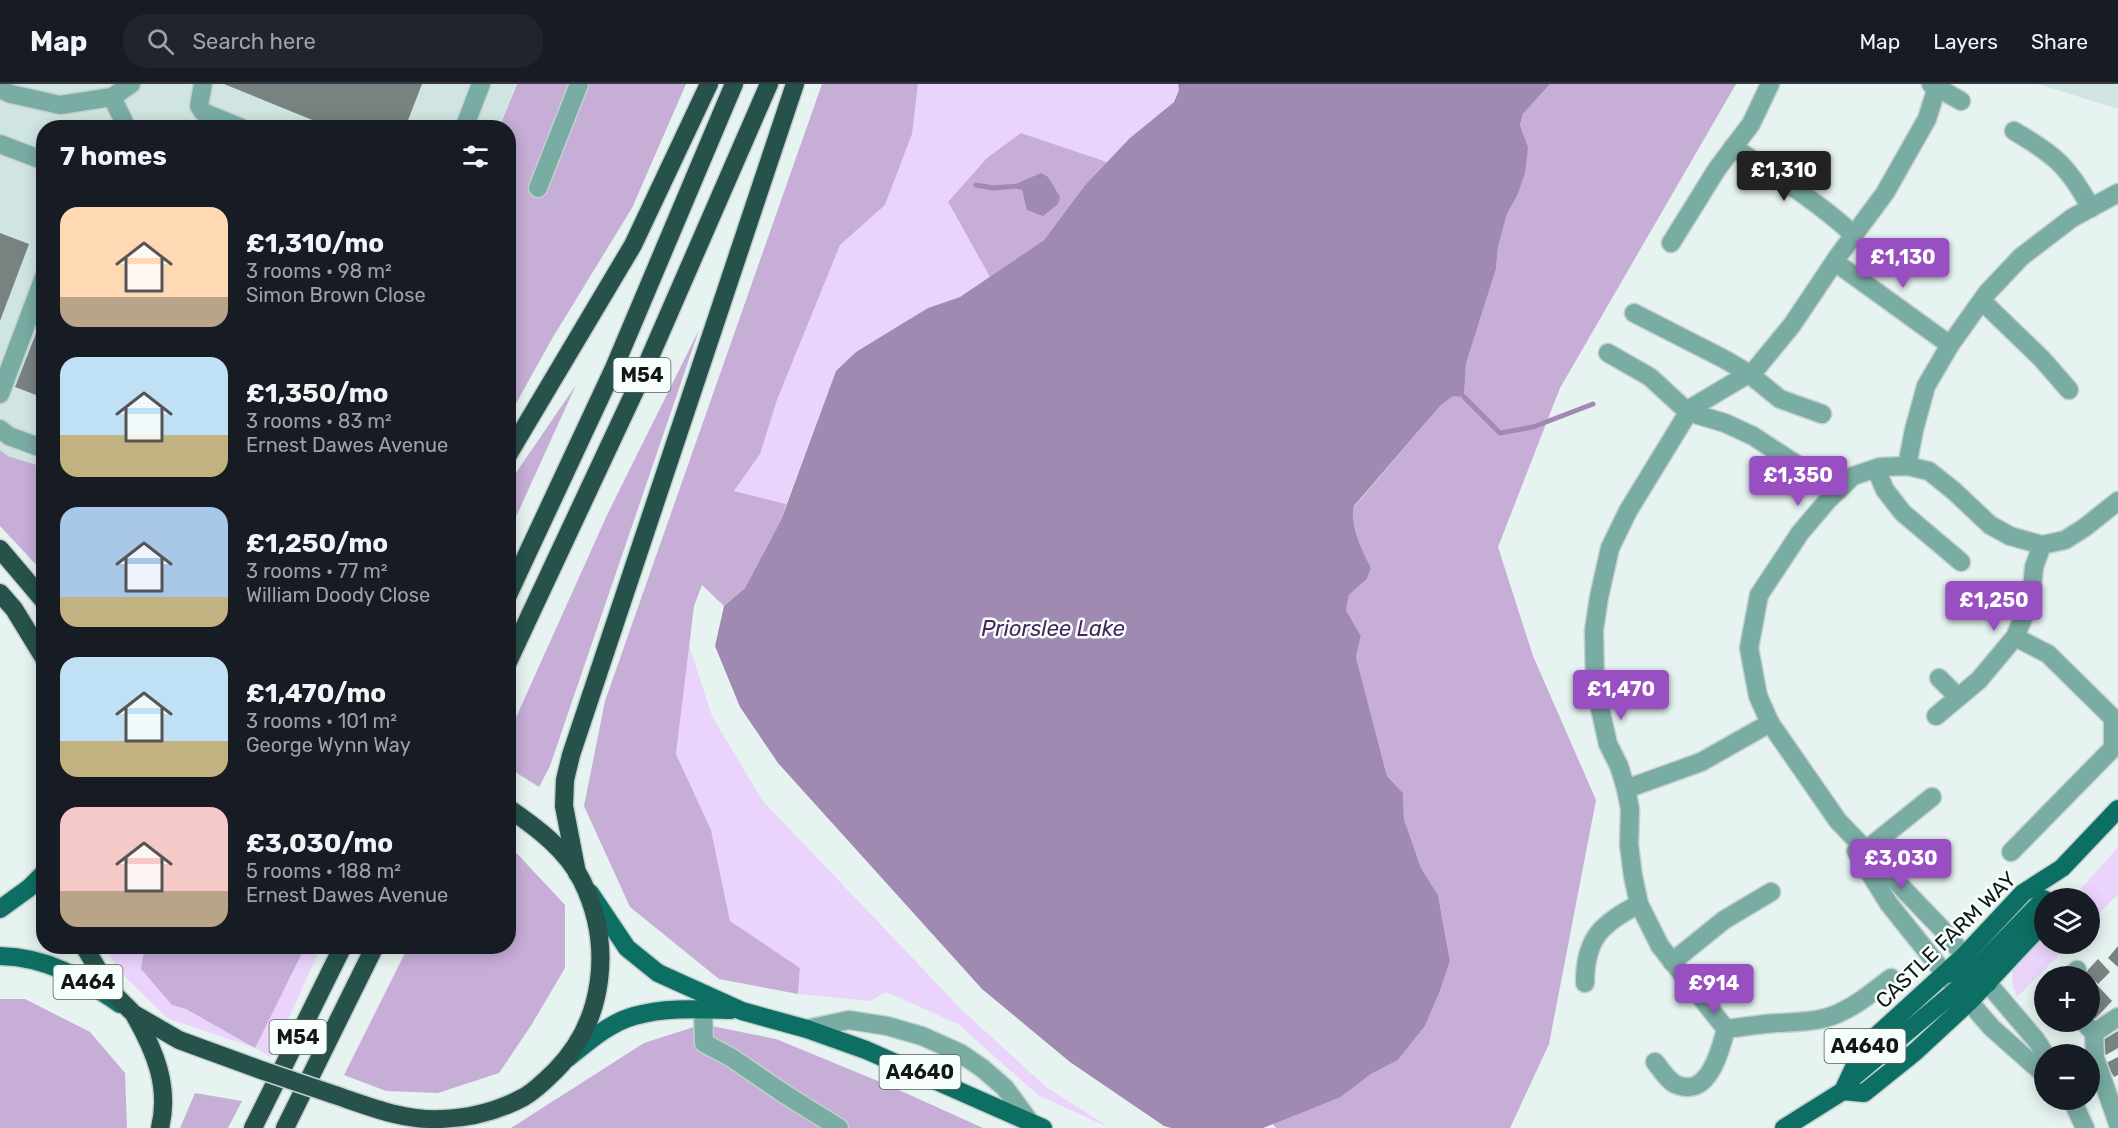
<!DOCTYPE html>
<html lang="en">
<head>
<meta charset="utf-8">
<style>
	body { margin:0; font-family:Rubik,sans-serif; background:#20242c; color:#f1f3f6; height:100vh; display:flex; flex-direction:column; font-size:22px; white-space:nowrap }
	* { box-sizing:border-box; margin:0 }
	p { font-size:20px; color:#9ea1a6 }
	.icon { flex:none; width:33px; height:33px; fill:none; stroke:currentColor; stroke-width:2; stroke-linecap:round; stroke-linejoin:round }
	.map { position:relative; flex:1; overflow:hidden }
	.details { position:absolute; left:36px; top:36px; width:480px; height:834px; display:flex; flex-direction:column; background:#171b24; border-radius:24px; box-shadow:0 3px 15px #0003 }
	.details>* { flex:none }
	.fabs { position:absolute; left:2034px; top:804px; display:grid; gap:12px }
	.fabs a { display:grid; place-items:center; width:66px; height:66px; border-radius:50%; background:#171b24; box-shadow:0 3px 15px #0003; font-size:30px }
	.price { position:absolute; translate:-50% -51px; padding:0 14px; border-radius:6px; background:#984fc2; color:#fff; font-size:20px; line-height:39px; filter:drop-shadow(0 2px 3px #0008) }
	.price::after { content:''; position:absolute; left:50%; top:36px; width:18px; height:14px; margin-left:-9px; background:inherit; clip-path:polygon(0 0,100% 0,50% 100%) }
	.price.current { background:#222; color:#fff }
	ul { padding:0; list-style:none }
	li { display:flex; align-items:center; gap:18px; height:150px; padding:0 24px }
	li span { display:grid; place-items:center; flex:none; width:168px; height:120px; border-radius:18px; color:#555 }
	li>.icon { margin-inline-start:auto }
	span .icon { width:72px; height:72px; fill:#fffc; stroke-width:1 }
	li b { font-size:26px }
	h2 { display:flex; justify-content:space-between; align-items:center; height:72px; padding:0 24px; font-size:26px }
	header { display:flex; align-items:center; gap:36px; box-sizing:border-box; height:84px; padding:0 30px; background:#171b24; border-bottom:2px solid #363941 }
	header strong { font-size:28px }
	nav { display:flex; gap:33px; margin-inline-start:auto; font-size:21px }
	.search { width:420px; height:54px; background:#20242c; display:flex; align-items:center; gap:15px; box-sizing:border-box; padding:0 21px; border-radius:24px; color:#9ea1a6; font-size:22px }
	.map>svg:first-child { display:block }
	.built { fill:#d0e5e2 }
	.green { fill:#ebd4fc }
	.forest { fill:#c6aed7 }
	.water { fill:#a18ab2 }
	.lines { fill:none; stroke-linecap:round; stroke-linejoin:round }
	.stream { stroke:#a18ab2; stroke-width:5 }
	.building { fill:#788381 }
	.minor-casing { stroke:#c4d0cd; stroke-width:21 }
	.major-casing { stroke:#c4d0cd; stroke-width:21 }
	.highway-casing { stroke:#c4d0cd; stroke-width:21 }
	.minor { stroke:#79aca3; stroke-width:18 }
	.major { stroke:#0d6f63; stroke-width:18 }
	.highway { stroke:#27524b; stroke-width:18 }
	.highway-bridge-casing { stroke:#c4d0cd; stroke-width:21; stroke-linecap:butt }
	.highway-bridge { stroke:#27524b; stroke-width:18 }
	.labels { text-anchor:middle; stroke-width:5; stroke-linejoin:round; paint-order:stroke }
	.shield { fill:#f7fffd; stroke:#575d5c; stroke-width:1.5 }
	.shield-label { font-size:20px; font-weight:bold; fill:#131817 }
	.street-label { font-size:21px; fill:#131817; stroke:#f7fffd }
	.water-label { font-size:22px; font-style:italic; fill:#47275a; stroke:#f7fffd }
</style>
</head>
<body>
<header>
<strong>Map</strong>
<div class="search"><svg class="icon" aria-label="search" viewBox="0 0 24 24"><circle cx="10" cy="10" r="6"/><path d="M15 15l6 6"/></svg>Search here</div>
<nav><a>Map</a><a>Layers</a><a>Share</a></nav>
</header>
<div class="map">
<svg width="2118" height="1044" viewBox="0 0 2118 1044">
	<rect width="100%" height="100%" fill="#e6f3f0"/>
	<g class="built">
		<path d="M0,0h516l-17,43 -455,1 -1,339 -35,-11 -8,-6z"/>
		<path d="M2038,0h80v25z"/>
	</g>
	<g class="green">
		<path d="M918,0h260l1,6 -5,12 -44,36 -23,24 -85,-29 -74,70 42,74 -30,20 -32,11 -92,63 -50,133 -52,-13 26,-37 17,-54 63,-155 45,-40 27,-71z"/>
		<path d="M689,561l23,71 50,84 199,209 84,77 65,42 -72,-33 -80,-71 -72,-32 -16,9 -72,-7 2,-26 -70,-47 -19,-91 -35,-76z"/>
		<path d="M2118,763v47l-28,29v-25h-17z"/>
		<path d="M2044,848v12h26l-53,53 -4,-10 -1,-18z"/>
		<path d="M105,863h216l-50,110 -16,-9 -88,-30 -49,-48z"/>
	</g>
	<g class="forest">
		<path d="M517,0h169l-54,124 -79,129 -44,79 -1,-288h-9z"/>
		<path d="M822,0h96l-6,50 -27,71 -45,40 -63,155 -17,54 -26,37 52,13 -5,16 -36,68 -21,18 -22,-21 -8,21 -18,148 35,76 19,91 70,47 -2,26 -79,-15 -89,-72 -46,-101 21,-105z"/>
		<path d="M1550,0h186l-176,304 -62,159 35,109 63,144 -47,244 -39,84h-234l-4,-5 69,-26 30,-23 27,-14 27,-34 15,-35 10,-30 -12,-66 -17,-27 -17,-49 -1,-26 -16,-17 -31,-119 5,-21 -15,-26 3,-15 18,-16 4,-11c-9,-19 -21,-40 -17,-61l87,-102 12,-10 11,2 2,-33 30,-95 2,-22 9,-33 10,-18 11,-49 -8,-22 3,-11z"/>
		<path d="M1021,49l86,29 -22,23 -41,55 -54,37 -42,-75 39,-44z"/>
		<path d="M699,246l-149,436 -11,21 -30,-19v-35l99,-220z"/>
		<path d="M576,301l-67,147v-49z"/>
		<path d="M0,366l8,6 35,11v105l-43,-46z"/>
		<path d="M509,761l56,60v63l-33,56 -33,49 -61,20 -52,-2 -42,-16 64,-128 100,-1z"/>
		<path d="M151,862h154v1l-50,101 -69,-39 -14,-4 -31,-36 3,-18z"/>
		<path d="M0,915h25l65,33 35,41 2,55h-127z"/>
		<path d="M711,942l65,13 114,47 93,42h-134l-114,-77 -22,-10z"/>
		<path d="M694,943l2,21 20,11 108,69h-313l133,-85z"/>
		<path d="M195,1009l47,8 -14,27h-48z"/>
	</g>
	<g class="water">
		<path d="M1178,0h372l-27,30 -3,11 8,22 -3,26 -8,23 -10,18 -9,33 -2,22 -30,95 -2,33 -11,-1 -12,9 -87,101c-4,22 8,43 17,62l-4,11 -18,16 -3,15 15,26 -5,21 31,119 16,17 1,26 17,49 17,27 12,66 -10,30 -15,35 -27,34 -27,14 -30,23 -78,31h-92l-7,-2 -94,-64 -88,-73 -204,-226 -38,-56 -25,-61 9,-40 21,-18 36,-68 55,-149 20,-19 72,-44 32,-11 84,-57 41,-55 45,-47 44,-36 5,-12z"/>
		<path d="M1041,89l7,4 12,20 -2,7 -15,12 -16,-6 -5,-20 -5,-1 1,-6z"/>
	</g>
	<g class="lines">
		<g class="stream">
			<path d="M976,101l17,3 25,-2"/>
			<path d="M1464,313l36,36 33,-6 60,-23"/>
		</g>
	</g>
	<g class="building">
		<path d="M224,0h198l-17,44h-73z"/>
		<path d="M0,149l29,11 -29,77z"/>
		<path d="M44,229v85l-29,-11z"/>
		<path d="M2118,862v21l-10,-9z"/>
		<path d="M2098,875l12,13 -12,12 -12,-12z"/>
		<path d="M2097,901l15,16 -18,19 -4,-5v-22z"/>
		<path d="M2118,947v17l-12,7 -8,-12z"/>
		<path d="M2118,973v18l-4,2 -8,-14z"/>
	</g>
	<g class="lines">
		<g class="minor-casing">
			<g id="minor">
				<path d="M203,0l-4,22 4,6 39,16"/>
				<path d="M1931,0l30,17"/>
				<path d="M0,5l11,5 49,11 52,-8 19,-13"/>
				<path d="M112,13l15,31"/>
				<path d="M464,44l17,-44"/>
				<path d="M2014,47c41,24 54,35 77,77"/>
				<path d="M0,60l42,16"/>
				<path d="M1733,63c42,28 84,54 121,88"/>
				<path d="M538,104l41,-104"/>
				<path d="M1671,159l46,-74 34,-45 19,-40"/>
				<path d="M1835,178l115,83"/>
				<path d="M1982,217l60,58 27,31"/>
				<path d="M1634,229l90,46 24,14 32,26 42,15"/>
				<path d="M1608,269l42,24 38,35 37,11 28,13 52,34"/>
				<path d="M0,310l44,-117"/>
				<path d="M0,345l9,7 35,13"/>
				<path d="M1907,382l7,-36 12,-44 24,-41 37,-52 34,-36 51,-39 46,-25"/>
				<path d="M1876,385l9,21 18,23 58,49"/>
				<path d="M1939,594l19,19"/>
				<path d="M1936,632l43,-36 36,-43 16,-37 3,-33 8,-22"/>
				<path d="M1626,705l75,-27 69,-39"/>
				<path d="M1866,766l66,-53"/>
				<path d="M1856,767l33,53 56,70 47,54 52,46"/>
				<path d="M2011,768l102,-104v-30l-65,-64 -33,-17"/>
				<path d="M1672,878l52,-42 47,-28"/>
				<path d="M2072,892l5,-6"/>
				<path d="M1585,899c0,-46 17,-59 54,-79"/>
				<path d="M703,925l1,34 28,15 51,35 56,35"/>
				<path d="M2084,938l10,11 24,-16"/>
				<path d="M807,945l42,-9 38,6 35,10 38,17 22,15 23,20 25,34"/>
				<path d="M1726,945l-66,-83 -21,-42 -6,-28 -4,-31 1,-36 -4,-20 -7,-23 -11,-22 -13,-58 -1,-56 5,-33 11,-49 18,-37 63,-103 64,-38 37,-45 47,-70 46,-62 42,-74 10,-32"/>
				<path d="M2094,949l1,25 23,66"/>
				<path d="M2045,970l-9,-14 -96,-113 -102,-106 -68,-98 -12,-27 -9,-48 10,-53 41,-62 28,-33 25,-24 27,-9 27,-1 22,5 25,20 36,34 20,11 32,9 23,-5 19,-12 34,-27"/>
				<path d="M1655,978c5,6 9,13 15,18 3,4 11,7 17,7 24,1 34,-39 39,-58 17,-2 34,-5 51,-6 26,-2 44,0 68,-13 17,-8 31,-21 46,-32"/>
				<path d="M2072,1016l13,28"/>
			</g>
		</g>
		<g class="major-casing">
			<g id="major">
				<path d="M590,809l37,55 31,25 84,38 65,18 59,21 177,78"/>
				<path d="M0,825l29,-21 15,-15"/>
				<path d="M0,872c47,1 82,22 120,48"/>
				<path d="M1945,890l31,-5 68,-70"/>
				<path d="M568,974c20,-16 41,-35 66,-42 31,-9 65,-7 97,-6"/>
				<path d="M1852,994l106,-89 30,-6"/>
				<path d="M1843,1007l21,2 51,-41 54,-50 75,-80"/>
				<path d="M1784,1044l59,-37 20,-43 101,-92 59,-63 39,-25 56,-59"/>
			</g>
		</g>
		<g class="highway-casing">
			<g id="highway">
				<path d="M508,371l125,-210 76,-161"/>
				<path d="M0,465l44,52"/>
				<path d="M0,509l14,16 30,49"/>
				<path d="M508,511l106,-227 120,-284"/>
				<path d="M508,578l132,-282 129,-296"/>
				<path d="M577,789l-13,-67 1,-26 6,-25 224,-671"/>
				<path d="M84,862l26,44 24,24 45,26 85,31"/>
				<path d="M135,932c20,35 35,71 25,112"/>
				<path d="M332,1010c36,12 71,27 110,25 28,-1 58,-9 82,-22 12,-7 22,-17 32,-27 49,-50 57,-126 26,-189 -15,-31 -46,-54 -74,-73"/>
				<path d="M253,1044l90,-182"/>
				<path d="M285,1044l90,-182"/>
			</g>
		</g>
		<use href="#minor" class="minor"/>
		<use href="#major" class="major"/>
		<use href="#highway" class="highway"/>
		<g class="highway-bridge-casing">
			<path id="highway-bridge" d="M264,987l68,23"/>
		</g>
		<use href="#highway-bridge" class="highway-bridge"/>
	</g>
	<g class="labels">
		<g class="shield">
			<rect x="613.5" y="274" width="57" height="34" rx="4.5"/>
			<rect x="53.5" y="881" width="69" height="34" rx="4.5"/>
			<rect x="269.5" y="936" width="57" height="34" rx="4.5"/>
			<rect x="1824.5" y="945" width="81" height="34" rx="4.5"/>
			<rect x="879.5" y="971" width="81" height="34" rx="4.5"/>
		</g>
		<g class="shield-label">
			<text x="642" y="298">M54</text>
			<text x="88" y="905">A464</text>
			<text x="298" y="960">M54</text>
			<text x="1865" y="969">A4640</text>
			<text x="920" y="995">A4640</text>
		</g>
		<g class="street-label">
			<text transform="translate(1946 856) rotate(-44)" y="7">CASTLE FARM WAY</text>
		</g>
		<g class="water-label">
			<text x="1053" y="552">Priorslee Lake</text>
		</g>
	</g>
</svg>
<div class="fabs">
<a><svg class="icon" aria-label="layers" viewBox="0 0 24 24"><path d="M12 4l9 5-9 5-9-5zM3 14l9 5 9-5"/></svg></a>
<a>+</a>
<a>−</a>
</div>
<b class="price current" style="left:1784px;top:118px">£1,310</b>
<b class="price" style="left:1903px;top:205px">£1,130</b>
<b class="price" style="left:1798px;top:423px">£1,350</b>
<b class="price" style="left:1994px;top:548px">£1,250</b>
<b class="price" style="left:1621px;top:637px">£1,470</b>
<b class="price" style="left:1901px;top:806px">£3,030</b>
<b class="price" style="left:1714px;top:931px">£914</b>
<section class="details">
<h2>7 homes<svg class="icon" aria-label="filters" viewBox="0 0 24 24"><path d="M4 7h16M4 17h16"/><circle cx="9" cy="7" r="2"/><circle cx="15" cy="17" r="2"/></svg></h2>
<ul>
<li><span style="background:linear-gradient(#ffd9b3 75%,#b9a48a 0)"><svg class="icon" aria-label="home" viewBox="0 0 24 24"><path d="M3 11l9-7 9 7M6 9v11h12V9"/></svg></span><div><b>£1,310/mo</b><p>3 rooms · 98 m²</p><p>Simon Brown Close</p></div></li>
<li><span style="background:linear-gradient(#bfe0f5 65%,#c2b280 0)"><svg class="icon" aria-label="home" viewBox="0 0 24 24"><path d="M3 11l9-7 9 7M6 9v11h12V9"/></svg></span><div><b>£1,350/mo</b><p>3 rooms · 83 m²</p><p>Ernest Dawes Avenue</p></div></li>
<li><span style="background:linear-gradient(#a9c7e8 75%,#c2b280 0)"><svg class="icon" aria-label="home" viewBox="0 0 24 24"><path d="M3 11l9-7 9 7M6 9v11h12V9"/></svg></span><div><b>£1,250/mo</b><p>3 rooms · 77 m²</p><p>William Doody Close</p></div></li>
<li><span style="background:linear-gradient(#bfe0f5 70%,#c2b280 0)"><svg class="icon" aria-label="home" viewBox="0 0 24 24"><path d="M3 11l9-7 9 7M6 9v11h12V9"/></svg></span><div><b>£1,470/mo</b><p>3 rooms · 101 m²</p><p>George Wynn Way</p></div></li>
<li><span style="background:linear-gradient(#f6c9c9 70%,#b9a48a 0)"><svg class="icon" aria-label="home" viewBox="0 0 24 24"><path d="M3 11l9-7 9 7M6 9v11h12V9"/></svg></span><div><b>£3,030/mo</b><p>5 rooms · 188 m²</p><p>Ernest Dawes Avenue</p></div></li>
</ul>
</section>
</div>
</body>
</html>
